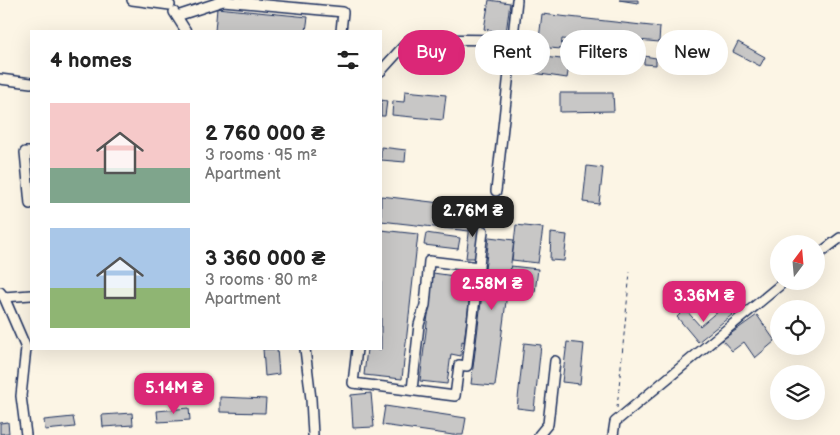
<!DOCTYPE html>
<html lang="en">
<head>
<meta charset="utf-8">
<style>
	body { margin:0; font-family:"Balsamiq Sans",sans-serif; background:#f2f2f2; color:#222; height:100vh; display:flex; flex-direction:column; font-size:19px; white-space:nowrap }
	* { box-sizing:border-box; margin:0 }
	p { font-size:16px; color:#767676 }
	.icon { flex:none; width:28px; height:28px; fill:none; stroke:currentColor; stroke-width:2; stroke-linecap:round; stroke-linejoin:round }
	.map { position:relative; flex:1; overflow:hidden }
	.sheet { position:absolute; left:30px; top:30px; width:352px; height:320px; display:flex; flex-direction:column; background:#fff; border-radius:0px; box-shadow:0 5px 20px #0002 }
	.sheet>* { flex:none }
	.hud { position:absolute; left:398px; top:30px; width:368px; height:45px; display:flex; gap:10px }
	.needle { width:32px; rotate:16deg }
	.controls { position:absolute; left:770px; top:235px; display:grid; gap:10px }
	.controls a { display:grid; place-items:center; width:55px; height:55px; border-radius:50%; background:#fff; box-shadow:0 5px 20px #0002; font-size:25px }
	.price { position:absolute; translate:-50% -42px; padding:0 11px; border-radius:10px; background:#db2777; color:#fff; font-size:16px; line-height:32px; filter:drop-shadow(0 1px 2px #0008) }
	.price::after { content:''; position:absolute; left:50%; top:30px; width:15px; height:11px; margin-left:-8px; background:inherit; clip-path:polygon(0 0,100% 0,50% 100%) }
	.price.current { background:#222; color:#fff }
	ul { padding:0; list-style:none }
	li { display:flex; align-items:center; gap:15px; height:125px; padding:0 20px }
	li span { display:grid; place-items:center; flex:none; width:140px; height:100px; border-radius:0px; color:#555 }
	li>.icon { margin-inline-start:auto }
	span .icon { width:60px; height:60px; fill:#fffc; stroke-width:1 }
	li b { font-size:21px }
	h2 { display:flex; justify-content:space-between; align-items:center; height:60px; padding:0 20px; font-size:21px }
	.chip { padding:0 18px; border-radius:22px; background:#fff; box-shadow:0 5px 20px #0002; font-size:18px; line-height:45px }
	.chip.current { background:#db2777; color:#fff }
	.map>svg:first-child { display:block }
	.building { fill:#c8c7c6; stroke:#1b2f5e }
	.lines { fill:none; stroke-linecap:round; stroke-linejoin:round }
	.minor-casing { stroke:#1b2f5e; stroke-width:12 }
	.path { stroke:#1b2f5e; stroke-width:1; stroke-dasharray:4 4; stroke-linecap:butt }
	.minor { stroke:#fcf5e5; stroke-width:9 }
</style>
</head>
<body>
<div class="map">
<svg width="840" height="435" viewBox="0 0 840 435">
	<rect width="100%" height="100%" fill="#fcf5e5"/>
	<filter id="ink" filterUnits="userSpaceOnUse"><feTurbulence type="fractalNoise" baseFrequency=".02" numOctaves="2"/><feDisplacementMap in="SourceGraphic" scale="10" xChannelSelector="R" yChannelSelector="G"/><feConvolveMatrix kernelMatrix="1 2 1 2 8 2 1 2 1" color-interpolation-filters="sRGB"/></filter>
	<g filter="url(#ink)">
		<g class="building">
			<path d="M489,0l21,3 -4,30 -22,-4z"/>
			<path d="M619,0h19v3z"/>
			<path d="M217,8l91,9 -2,14h-91z"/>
			<path d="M542,14l118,13 -1,15 -53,-5 -1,6 -43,-4 -1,10 -23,-2z"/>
			<path d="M738,42l27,15 -5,9 -27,-14z"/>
			<path d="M616,52l24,1v6l-25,-1z"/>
			<path d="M535,56l35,4 -3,18 -34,-5z"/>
			<path d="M644,56l12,2v7l-12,-1z"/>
			<path d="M405,91l41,4 -3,25 -51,-5 1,-14 11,1z"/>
			<path d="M560,93h53l1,18 -54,1z"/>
			<path d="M381,100l6,1 -2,15h-4z"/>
			<path d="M381,147l25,3 -1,12 -24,-2z"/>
			<path d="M587,166l16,2 -4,36 -16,-2z"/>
			<path d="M381,196l85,10v4l6,1 -3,20 -88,-10z"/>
			<path d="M471,217l9,1 -5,40h-9z"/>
			<path d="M516,225l27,3 -5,35 -26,-3z"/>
			<path d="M381,230l37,4 -16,145 -38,-4 3,-26h14z"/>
			<path d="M426,233l34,5 -2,11 -34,-4z"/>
			<path d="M551,233l16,2 -3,26 -14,-1z"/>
			<path d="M489,237l25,3 -19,146 -24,-2z"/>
			<path d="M511,266l27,3 -3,23 -26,-4z"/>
			<path d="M433,273l21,3v2l18,2 -8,62 -2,-1 -1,15 -10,-2 -4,30 -27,-3z"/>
			<path d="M712,285l6,9 -19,16 -8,-9z"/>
			<path d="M726,304l7,10 -35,28 -21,-25 8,-8 15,17z"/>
			<path d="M757,315l18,26 -20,17 -11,-16 -12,9 -10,-11z"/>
			<path d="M567,342l17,2 -4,40 -18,-2z"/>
			<path d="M524,343l17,2 -7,65 -17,-2z"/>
			<path d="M263,349h14l2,25 -14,2z"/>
			<path d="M371,393l3,34 -21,1 -2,-33z"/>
			<path d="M220,397l46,2 -1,14 -45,-1z"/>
			<path d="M385,406l81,12 -3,17h-10l-71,-10z"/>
			<path d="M189,408l1,12 -32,2 -1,-11z"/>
			<path d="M132,413l1,12 -30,2 -1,-12z"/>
			<path d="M73,417l2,10 -30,3 -1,-10z"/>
			<path d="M8,422l1,11 -9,1v-11z"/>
		</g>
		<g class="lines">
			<g class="minor-casing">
				<g id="minor">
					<path d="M132,0l38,5"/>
					<path d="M174,12l12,19"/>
					<path d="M177,16l46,-15 120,11 -2,19"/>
					<path d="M381,71l29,-32 103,1"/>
					<path d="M0,79l31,4"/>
					<path d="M496,191l21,-191"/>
					<path d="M30,204l-5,-52h6"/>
					<path d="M816,256l24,-18"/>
					<path d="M0,292l4,5 22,51 -5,48 5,39"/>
					<path d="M4,297l27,-2"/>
					<path d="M305,349l6,50 2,36"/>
					<path d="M357,349l-4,34 102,13 4,-31 8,1 16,-135"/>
					<path d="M412,390l7,-65 6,-20 4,-44 50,6"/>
					<path d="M539,435l9,-11 7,-63"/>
					<path d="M613,435l2,-13 170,-141"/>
				</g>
			</g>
			<path class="path" d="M617,408l13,-136"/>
			<use href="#minor" class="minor"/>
		</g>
	</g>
</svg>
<div class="controls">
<a><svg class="needle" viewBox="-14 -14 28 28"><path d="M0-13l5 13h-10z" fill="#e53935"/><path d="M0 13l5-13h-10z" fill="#767676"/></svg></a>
<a><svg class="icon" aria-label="locate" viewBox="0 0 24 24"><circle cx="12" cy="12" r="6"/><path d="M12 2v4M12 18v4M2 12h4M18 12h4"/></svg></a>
<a><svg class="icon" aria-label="layers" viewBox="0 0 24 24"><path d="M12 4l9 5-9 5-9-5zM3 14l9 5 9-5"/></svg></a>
</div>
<b class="price current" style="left:473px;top:238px">2.76M ₴</b>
<b class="price" style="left:492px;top:311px">2.58M ₴</b>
<b class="price" style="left:704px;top:323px">3.36M ₴</b>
<b class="price" style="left:174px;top:415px">5.14M ₴</b>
<div class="hud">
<a class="chip current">Buy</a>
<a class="chip">Rent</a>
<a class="chip">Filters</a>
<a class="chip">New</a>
</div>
<section class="sheet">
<h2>4 homes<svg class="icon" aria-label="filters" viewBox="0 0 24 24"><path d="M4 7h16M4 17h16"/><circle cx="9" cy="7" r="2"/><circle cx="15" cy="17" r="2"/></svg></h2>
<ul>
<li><span style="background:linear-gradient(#f6c9c9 65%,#7fa58c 0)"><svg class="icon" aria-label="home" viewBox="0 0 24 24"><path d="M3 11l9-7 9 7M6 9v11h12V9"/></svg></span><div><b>2 760 000 ₴</b><p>3 rooms · 95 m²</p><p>Apartment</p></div></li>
<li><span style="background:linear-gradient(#a9c7e8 60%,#8fb573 0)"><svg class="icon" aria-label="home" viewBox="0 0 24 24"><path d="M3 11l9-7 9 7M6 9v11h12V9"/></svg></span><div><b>3 360 000 ₴</b><p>3 rooms · 80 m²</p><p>Apartment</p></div></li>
</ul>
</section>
</div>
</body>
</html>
